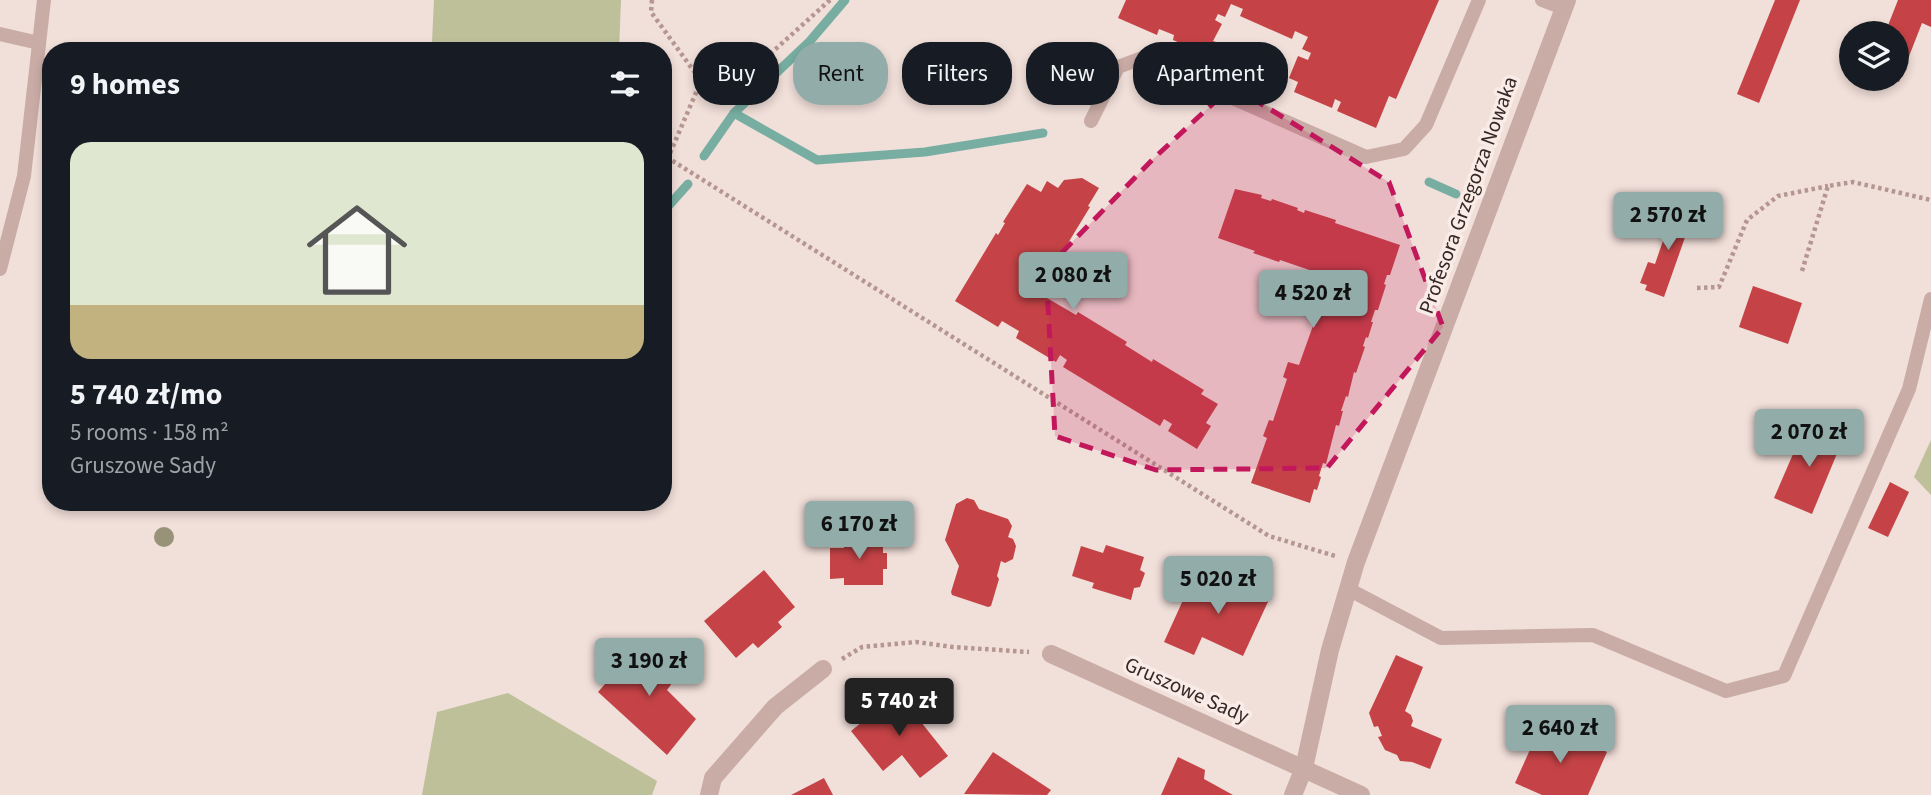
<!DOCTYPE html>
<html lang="en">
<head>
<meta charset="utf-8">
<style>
	body { margin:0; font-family:"Source Sans 3",sans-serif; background:#20242c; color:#f1f3f6; height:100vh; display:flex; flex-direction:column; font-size:26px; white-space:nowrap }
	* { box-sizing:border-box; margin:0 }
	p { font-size:23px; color:#9ea1a6 }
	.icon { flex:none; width:38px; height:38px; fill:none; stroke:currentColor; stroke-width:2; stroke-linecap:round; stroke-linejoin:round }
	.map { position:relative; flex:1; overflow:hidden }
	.side { position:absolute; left:42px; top:42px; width:630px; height:469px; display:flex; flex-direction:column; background:#171b24; border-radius:28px; box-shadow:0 4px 10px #0003 }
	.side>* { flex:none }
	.banner { position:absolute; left:693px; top:42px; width:665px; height:63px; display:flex; gap:14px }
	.tools { position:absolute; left:1839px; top:21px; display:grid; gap:14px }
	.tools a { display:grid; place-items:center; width:70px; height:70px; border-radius:50%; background:#171b24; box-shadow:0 4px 10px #0003; font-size:35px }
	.price { position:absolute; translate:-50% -60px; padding:0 16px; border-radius:7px; background:#91aca9; color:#111; font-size:23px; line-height:46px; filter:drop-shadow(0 2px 4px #0008) }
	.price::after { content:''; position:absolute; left:50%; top:42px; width:21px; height:16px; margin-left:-10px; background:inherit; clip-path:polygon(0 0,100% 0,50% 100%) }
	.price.active { background:#222; color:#fff }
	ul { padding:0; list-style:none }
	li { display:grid; align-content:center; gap:14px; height:371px; padding:0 28px }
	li+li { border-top:2px solid #363941 }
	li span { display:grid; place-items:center; height:217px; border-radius:21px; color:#555 }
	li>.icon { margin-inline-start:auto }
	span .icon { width:126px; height:126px; fill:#fffc; stroke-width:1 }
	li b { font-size:30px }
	h2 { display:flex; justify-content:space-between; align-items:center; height:84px; padding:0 28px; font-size:30px }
	.chip { padding:0 24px; border-radius:28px; background:#171b24; box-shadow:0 4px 10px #0003; font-size:24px; line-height:63px }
	.chip.active { background:#91aca9; color:#111 }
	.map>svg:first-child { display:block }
	.green { fill:#bdc099 }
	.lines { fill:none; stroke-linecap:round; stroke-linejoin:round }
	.stream { stroke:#78aea2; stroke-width:9 }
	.building { fill:#c54346 }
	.path { stroke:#b59690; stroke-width:4.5; stroke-dasharray:3.5 3.5; stroke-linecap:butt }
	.service { stroke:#c9aca5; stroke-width:14 }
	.minor { stroke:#c9aca5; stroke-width:18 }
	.tree { fill:#989279 }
	.marked { fill:#c2185b; fill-opacity:0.2; stroke:#c2185b; stroke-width:5; stroke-dasharray:14 9; stroke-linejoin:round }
	.labels { text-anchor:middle; stroke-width:7; stroke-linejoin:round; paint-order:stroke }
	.street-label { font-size:21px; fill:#352726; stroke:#f9ebe5 }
</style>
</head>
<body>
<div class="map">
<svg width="1931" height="795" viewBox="0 0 1931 795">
	<rect width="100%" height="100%" fill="#f1dfd9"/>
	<g class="green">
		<path d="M434,0h187l-2,50 -187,-8z"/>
		<path d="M1931,440v55l-17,-18z"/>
		<path d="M508,693l149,88 -5,14h-230l15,-83z"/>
	</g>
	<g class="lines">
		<g class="stream">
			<path d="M734,113l83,47 108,-8 118,-19"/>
			<path d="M704,156l30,-43 76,-72 35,-41"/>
			<path d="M1429,182l27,12"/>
			<path d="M663,212l25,-28"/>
		</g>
	</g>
	<g class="building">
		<path d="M1126,0h313l-43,99 -7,-3 -13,32 -39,-17 4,-9 -6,-3 -3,9 -38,-16 4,-10 -9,-4 9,-22 10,4 3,-7 -9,-4 6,-12 -13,-6 -3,8 -52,-23 3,-7 -12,-5 -6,13 -7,-3 -3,6 7,4 -9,17 3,1 -6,14 -37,-16 1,-5 -15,-6 -2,6 -39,-17z"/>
		<path d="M1775,0h25l-41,103 -22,-9z"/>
		<path d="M1898,0h33v27l-9,-4 -23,59 -7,-3h5v-46h-12z"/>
		<path d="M1082,178l17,10 -11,18 2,1 -39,64 -3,-1 -13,21 41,24 2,-3 49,30 -2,3 27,17 1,-3 51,31 -3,4 17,10 -12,19 5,3 -14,23 -29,-18 4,-7 -8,-5 -4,7 -97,-59 4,-7 -7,-5 -4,7 -40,-24 3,-7 -17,-10 -4,6 -43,-26 41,-68 2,2 7,-12 -2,-1 24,-38 14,8 6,-11 11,7 6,-8z"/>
		<path d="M1235,189l27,6 -1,3 10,3 1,-2 26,9 -1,2 7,3 1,-3 31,10 -1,3 65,22 -10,30h-3l-3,9 2,1 -8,25h-3l-4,12h2l-5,16 -2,-1 -3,9 2,1 -9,26 -2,-1 -6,25 -2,-1 -5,15h2l-4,15 -3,-1 -10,39 -3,-1 -4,13 2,1 -4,13 -3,-1 -4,14 -59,-20 16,-45 -4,-2 6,-16 4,1 14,-42 -4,-2 5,-15 11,3 16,-45 -7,-3 10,-30 7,3 5,-13 -50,-17 -1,2 -26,-9 2,-2 -37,-13z"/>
		<path d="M1676,203l19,6 -31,88 -19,-7 2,-5 -7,-2 8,-21 7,2z"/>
		<path d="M1753,286l49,17 -14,41 -49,-17z"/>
		<path d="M1806,424l37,15 -31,75 -38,-16z"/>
		<path d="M1890,482l19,10 -21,45 -20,-9z"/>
		<path d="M967,498l7,2 5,9 29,10 4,7 -4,11 5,2 3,7 -3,13 -8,4 -4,-2 -4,15 2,3 -8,27 -3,1 -36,-12 -1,-3 8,-26 -14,-26 11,-36z"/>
		<path d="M843,535h40v18h4v16h-4v16h-39v-7l-14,1v-31h14z"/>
		<path d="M1106,545l38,12 -4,13 5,3 -5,14 -6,1 -3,12 -39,-12 2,-5 -22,-7 9,-30 22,7z"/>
		<path d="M764,570l31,37 -17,15 4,5 -24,21 -5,-5 -17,15 -32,-37z"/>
		<path d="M1194,576l41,18 7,-15 30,14 -29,63 -41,-19 -8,18 -30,-13z"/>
		<path d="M642,642l36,33 -11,15 29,29 -29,36 -69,-63z"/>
		<path d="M1396,655l27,12 -18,44 6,4 2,6 -2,5 31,13 -12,30 -18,-7 -12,-1 -3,-6 -12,-5 -7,-13 4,-1 -4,-10 -4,1 -5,-14z"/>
		<path d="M898,693l50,63 -28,22 -18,-23 -19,16 -32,-40z"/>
		<path d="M1542,723l65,29 -19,43h-46l-27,-12z"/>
		<path d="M993,752l58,38 -4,5 -83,-1z"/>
		<path d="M1178,757l27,13 -1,9 29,16h-72z"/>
		<path d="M824,778l9,17h-42z"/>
	</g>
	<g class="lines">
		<g class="path">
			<path d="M652,0l-1,12 50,69"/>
			<path d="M830,0l-71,64 -58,17 -33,77 601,378 66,20"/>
			<path d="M1802,271l26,-85 25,-4 78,18"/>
			<path d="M1697,288l22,-1 28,-67 31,-24 50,-10"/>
			<path d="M842,659l20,-12 54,-5 37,5 76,5"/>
		</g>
		<g class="service">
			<path d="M1542,0l21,8"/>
			<path d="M0,34l39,9"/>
			<path d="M1091,121l27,-54 24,-9 224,99 38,-8 22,-24 53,-125"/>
			<path d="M0,269l24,-93 20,-176"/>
			<path d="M1348,589l93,49 152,-3 133,56 58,-15 125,-287 22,-90"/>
		</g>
		<g class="minor">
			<path d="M1051,654l310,141"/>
			<path d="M709,795l4,-17 62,-71 48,-38"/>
			<path d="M1293,795l11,-27 26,-118 26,-88 211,-562"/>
		</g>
	</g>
	<circle class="tree" cx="164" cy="537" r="10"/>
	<path class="marked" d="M1232,86l157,96 54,145 -116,141 -171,2 -101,-34 -9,-167 107,-110z"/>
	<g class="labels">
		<g class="street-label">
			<text transform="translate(1468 195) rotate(-70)" y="7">Profesora Grzegorza Nowaka</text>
			<text transform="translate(1187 690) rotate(24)" y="7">Gruszowe Sady</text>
		</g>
	</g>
</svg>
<div class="tools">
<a><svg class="icon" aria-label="layers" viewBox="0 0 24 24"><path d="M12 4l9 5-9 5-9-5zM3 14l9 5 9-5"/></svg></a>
</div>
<b class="price" style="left:1668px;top:252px">2 570 zł</b>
<b class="price" style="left:1073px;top:312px">2 080 zł</b>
<b class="price" style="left:1313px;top:330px">4 520 zł</b>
<b class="price" style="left:1809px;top:469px">2 070 zł</b>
<b class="price" style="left:859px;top:561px">6 170 zł</b>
<b class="price" style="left:1218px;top:616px">5 020 zł</b>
<b class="price" style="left:649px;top:698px">3 190 zł</b>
<b class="price active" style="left:899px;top:738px">5 740 zł</b>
<b class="price" style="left:1560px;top:765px">2 640 zł</b>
<div class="banner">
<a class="chip">Buy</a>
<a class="chip active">Rent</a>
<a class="chip">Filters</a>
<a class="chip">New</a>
<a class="chip">Apartment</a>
</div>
<section class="side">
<h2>9 homes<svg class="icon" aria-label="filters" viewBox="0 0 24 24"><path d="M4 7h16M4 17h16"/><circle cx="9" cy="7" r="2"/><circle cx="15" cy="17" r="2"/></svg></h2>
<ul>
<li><span style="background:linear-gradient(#dfe7d0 75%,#c2b280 0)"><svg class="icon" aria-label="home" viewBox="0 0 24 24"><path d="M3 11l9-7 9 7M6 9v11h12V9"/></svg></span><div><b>5 740 zł/mo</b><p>5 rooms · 158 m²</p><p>Gruszowe Sady</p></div></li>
</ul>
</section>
</div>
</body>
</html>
